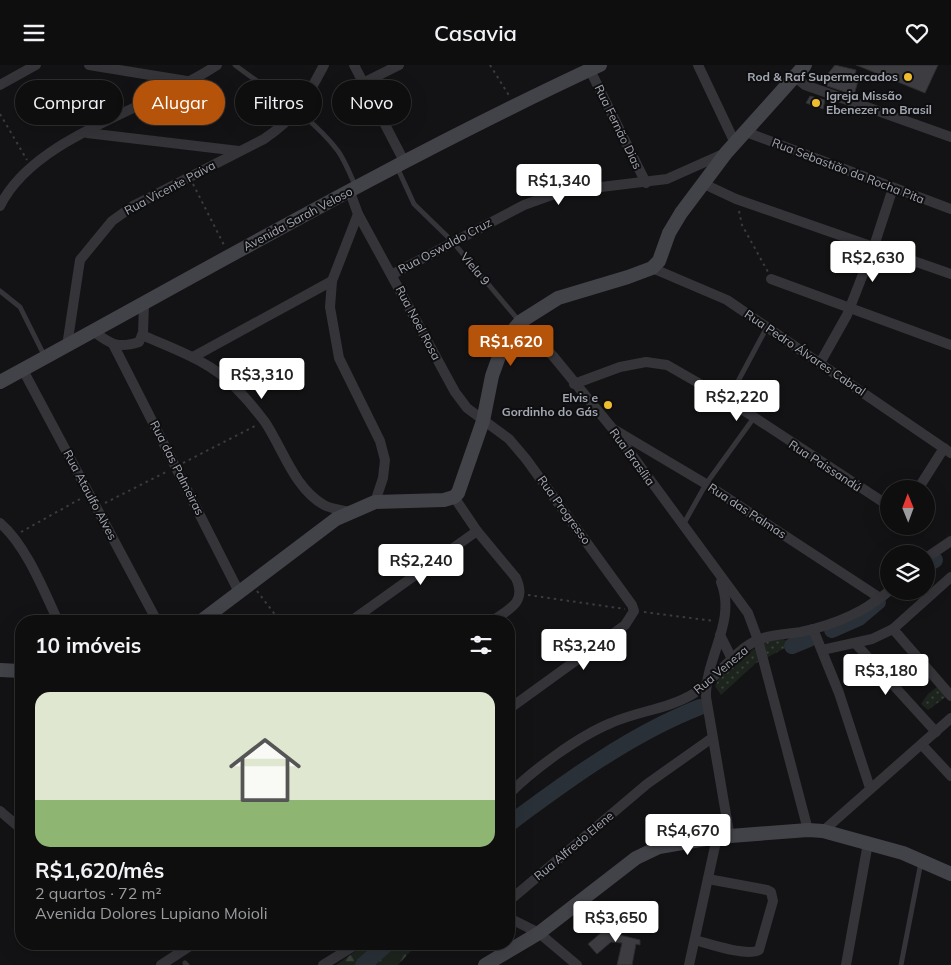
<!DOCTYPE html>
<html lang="pt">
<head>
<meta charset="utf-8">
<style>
	body { margin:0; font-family:Mulish,sans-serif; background:#1c1c1d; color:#f1f3f6; height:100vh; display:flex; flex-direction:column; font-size:19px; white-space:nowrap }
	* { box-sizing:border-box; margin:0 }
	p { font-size:16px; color:#9b9c9e }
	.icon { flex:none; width:28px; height:28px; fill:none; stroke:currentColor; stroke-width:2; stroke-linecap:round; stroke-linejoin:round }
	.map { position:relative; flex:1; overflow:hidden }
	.sheet { position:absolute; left:15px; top:550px; width:500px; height:335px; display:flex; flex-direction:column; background:#0e0e0f; border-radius:20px; box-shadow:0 5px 20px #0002,0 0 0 1px #2e2e2f }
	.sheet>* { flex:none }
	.hud { position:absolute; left:15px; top:15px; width:500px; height:45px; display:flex; gap:10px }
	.needle { width:32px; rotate:359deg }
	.tools { position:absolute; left:880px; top:415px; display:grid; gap:10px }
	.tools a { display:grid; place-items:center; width:55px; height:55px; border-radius:50%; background:#0e0e0f; box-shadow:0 5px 20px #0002,0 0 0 1px #2e2e2f; font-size:25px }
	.price { position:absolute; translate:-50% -42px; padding:0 11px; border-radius:5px; background:#fff; color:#222; font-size:16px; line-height:32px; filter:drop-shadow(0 1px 2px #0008) }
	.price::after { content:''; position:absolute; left:50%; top:30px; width:15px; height:11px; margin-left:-8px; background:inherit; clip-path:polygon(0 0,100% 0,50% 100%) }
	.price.current { background:#b45309; color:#fff }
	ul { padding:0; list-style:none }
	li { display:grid; align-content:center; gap:10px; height:265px; padding:0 20px }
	li span { display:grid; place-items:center; height:155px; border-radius:15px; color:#555 }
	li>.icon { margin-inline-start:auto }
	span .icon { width:90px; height:90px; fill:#fffc; stroke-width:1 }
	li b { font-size:21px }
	h2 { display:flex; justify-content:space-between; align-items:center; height:60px; padding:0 20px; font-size:21px }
	.chip { padding:0 18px; border-radius:22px; background:#0e0e0f; box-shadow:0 5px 20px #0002,0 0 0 1px #2e2e2f; font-size:18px; line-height:45px }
	.chip.current { background:#b45309; color:#fff }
	header { display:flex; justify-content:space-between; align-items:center; height:65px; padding:0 20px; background:#0e0e0f; font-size:22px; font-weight:600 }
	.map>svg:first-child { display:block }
	.forest { fill:url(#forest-firs) }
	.park { fill:url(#park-dots) }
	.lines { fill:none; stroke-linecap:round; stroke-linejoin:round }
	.river { stroke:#293037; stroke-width:16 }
	.building { fill:#3d3d41; stroke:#2d2c30 }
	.path { stroke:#3a3b40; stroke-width:2; stroke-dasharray:2.5 4; stroke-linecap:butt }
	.lane { stroke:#343439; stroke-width:5 }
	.street { stroke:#343439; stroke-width:10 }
	.secondary { stroke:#424349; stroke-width:14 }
	.poi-dot { fill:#efbc30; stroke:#0e0e0f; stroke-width:2 }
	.labels { text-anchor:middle; stroke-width:4; stroke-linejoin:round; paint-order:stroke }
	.poi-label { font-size:12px; font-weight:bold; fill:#a4a8b4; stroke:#0e0e0f; text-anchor:end }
	.street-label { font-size:12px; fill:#a4a8b4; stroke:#0e0e0f }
</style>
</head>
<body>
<header><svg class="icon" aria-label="menu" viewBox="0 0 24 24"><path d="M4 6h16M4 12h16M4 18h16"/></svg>Casavia<svg class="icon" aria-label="heart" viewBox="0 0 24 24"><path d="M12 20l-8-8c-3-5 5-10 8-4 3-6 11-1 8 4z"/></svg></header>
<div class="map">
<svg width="951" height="900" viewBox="0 0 951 900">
	<defs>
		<pattern id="forest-firs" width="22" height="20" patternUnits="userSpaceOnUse" patternTransform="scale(1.25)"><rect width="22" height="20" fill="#1d241e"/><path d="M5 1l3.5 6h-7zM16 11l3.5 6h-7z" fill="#3b413c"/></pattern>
		<pattern id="park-dots" width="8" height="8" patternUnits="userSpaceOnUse" patternTransform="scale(1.25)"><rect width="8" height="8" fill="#1d241e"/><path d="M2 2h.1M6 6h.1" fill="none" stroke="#3b413c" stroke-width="1.8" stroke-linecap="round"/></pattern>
	</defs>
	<rect width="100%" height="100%" fill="#131214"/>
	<path class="forest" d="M366,879h51l-19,21h-62z"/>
	<g class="park">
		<path d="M771,572l12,2 10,5 -37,19 -35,32 -6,-9 9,-16z"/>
		<path d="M937,622l9,10 -18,13 -7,-6 7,-10z"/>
	</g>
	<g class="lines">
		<g class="river">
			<path d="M926,500l9,-5"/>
			<path d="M832,565l27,-12 19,-16"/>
			<path d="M792,581l17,-7"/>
			<path d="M509,759c59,-44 122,-90 191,-117"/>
			<path d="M363,900l24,-21"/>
		</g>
	</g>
	<g class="building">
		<path d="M835,0l21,5 -2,9 4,2 -4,14 -27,-9 -1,-10z"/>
		<path d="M856,0h82l-13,28z"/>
		<path d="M810,31l15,4 -2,9 -17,-6z"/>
		<path d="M616,855l10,10 -6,5 20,5v5l-4,-1 -4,21h-15l5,-22 -11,-1 -14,12 -9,-10z"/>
	</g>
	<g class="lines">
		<g class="path">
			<path d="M490,0l20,32"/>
			<path d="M0,49l27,46"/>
			<path d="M193,119l32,63"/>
			<path d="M739,146l3,14 26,47"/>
			<path d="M183,398l74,-38"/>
			<path d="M105,438l63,-32"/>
			<path d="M21,467l59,-33"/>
			<path d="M257,526l23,30"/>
			<path d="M528,530l97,14"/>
			<path d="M644,547l70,9"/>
		</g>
		<g class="lane">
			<path d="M235,0c34,26 77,51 103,86 7,10 12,23 17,34"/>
			<path d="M397,102l17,37 38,37 68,81"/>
			<path d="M0,226l20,16 25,50"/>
			<path d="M728,335l39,-73"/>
			<path d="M683,460l23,-41 47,-65"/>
			<path d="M185,898l2,2"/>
			<path d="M901,900l20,-103"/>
		</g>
		<g class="street">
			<path d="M89,0l98,16"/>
			<path d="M354,0l51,98"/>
			<path d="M698,0l37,78"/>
			<path d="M590,5l56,113"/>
			<path d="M795,12l10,8 146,52"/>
			<path d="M363,18l36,-18"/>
			<path d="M0,20l36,-20"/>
			<path d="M746,67l205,77"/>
			<path d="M87,68l152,18"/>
			<path d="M704,119l32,15 215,75"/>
			<path d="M350,127l8,22 97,178 12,16 42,31 17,20 106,146 2,6 -9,14 -116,84"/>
			<path d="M0,141c35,-71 153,-98 217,-141"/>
			<path d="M358,149l-26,67 -2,26 9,51 41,83 5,19 -2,18 -8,24"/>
			<path d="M652,203l75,32 224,153"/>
			<path d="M393,209l131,-69 36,-13 107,-13 56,-25"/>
			<path d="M771,214l180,66"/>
			<path d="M520,257l33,34 59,72 136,185 10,27 50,190"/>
			<path d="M93,266c17,13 25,18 46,11l4,-9 1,-29"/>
			<path d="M142,270c32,14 68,26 93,52 10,10 21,23 30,35 18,27 29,66 59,83 7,4 18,5 26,7"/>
			<path d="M113,279l126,248"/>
			<path d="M67,281l13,-86 32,-39 21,-15 131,-67c33,-22 42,-40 60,-74"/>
			<path d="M193,292l139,-76"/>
			<path d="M820,298l27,-48 27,-69 19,-58"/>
			<path d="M23,305l134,251"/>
			<path d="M574,319l46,-17 26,-5 21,3 61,35 161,106"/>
			<path d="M615,365l91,54 174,114"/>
			<path d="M918,424l26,-41"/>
			<path d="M454,432l23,34 39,47c11,24 -6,31 -24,43"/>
			<path d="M0,458c26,22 44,68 58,98"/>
			<path d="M926,493l25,-17"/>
			<path d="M721,517c16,39 -16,76 -15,115l24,141"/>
			<path d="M351,556l126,-90"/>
			<path d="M813,564l26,64 31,95"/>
			<path d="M893,564l58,67"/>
			<path d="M720,570l12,24"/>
			<path d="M855,578l81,89"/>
			<path d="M822,585l50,-11 21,-10 58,-52"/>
			<path d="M922,680l29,31"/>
			<path d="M509,729c25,-25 70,-58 102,-71 27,-12 57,-14 82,-29 24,-15 40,-44 67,-55 13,-5 28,-5 41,-7 32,-7 63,-19 88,-41"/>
			<path d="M0,746l21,18"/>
			<path d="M823,766l128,-113"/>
			<path d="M509,836l138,-117 65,-46"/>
			<path d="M509,853l30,15 38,32"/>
			<path d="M695,875c15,4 52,17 64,10l14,-49 -2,-9 -4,-2 -59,-11"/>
			<path d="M161,900l32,-21"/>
			<path d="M323,900l34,-21"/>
			<path d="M689,900l28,-128"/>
			<path d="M846,900l22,-122"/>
		</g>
		<g class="secondary">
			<path d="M0,317c199,-108 395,-222 600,-317"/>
			<path d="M201,556l135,-102 39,-17 69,-2 10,-3 4,-4 25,-72 9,-45 10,-28 8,-14 10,-12 38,-24 70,-21 24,-9 7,-7 10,-28 12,-20 45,-60 79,-88"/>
			<path d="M0,605l21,1"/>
			<path d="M485,900l54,-32 97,-75 23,-11 58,-10 91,-7 15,1 80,22 48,21"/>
		</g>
	</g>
	<g class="poi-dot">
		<circle cx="908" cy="12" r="5"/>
		<circle cx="816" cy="38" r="5"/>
		<circle cx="608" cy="340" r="5"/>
	</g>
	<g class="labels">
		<g class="poi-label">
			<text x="898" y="16">Rod &amp; Raf Supermercados</text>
			<text x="826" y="35" text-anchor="start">Igreja Missão<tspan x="826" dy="14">Ebenezer no Brasil</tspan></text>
			<text x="598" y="337">Elvis e<tspan x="598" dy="14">Gordinho do Gás</tspan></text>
		</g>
		<g class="street-label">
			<text transform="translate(618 62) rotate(64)" y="4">Rua Fernão Dias</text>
			<text transform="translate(848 106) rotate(21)" y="4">Rua Sebastião da Rocha Pita</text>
			<text transform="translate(170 123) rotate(-28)" y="4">Rua Vicente Paiva</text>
			<text transform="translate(298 154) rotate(-28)" y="4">Avenida Sarah Veloso</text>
			<text transform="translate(445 181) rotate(-28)" y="4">Rua Oswaldo Cruz</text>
			<text transform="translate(475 204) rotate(50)" y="4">Viela 9</text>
			<text transform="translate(418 258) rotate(62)" y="4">Rua Noel Rosa</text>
			<text transform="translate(805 288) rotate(34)" y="4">Rua Pedro Álvares Cabral</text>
			<text transform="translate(632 392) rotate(54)" y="4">Rua Brasília</text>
			<text transform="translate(825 401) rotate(33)" y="4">Rua Paissandú</text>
			<text transform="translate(177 403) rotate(63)" y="4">Rua das Palmeiras</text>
			<text transform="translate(90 430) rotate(62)" y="4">Rua Ataulfo Alves</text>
			<text transform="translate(564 445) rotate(54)" y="4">Rua Progresso</text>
			<text transform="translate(747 446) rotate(33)" y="4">Rua das Palmas</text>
			<text transform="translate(721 605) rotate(-40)" y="4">Rua Veneza</text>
			<text transform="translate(574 781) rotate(-40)" y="4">Rua Alfredo Elene</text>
		</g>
	</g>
</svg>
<div class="tools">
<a><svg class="needle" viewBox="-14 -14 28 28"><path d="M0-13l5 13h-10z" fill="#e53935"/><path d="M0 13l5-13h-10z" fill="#9b9c9e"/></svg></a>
<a><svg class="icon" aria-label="layers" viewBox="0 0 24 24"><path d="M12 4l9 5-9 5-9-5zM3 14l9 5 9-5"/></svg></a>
</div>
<b class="price" style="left:559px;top:141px">R$1,340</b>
<b class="price" style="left:873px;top:218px">R$2,630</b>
<b class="price current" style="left:511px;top:302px">R$1,620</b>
<b class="price" style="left:262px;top:335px">R$3,310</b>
<b class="price" style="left:737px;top:357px">R$2,220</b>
<b class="price" style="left:421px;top:521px">R$2,240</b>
<b class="price" style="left:584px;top:606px">R$3,240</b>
<b class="price" style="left:886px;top:631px">R$3,180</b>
<b class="price" style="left:688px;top:791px">R$4,670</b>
<b class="price" style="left:616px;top:878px">R$3,650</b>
<div class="hud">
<a class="chip">Comprar</a>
<a class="chip current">Alugar</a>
<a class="chip">Filtros</a>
<a class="chip">Novo</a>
</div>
<section class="sheet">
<h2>10 imóveis<svg class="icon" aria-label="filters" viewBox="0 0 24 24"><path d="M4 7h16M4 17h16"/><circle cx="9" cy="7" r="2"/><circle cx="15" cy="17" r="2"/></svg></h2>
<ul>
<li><span style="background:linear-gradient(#dfe7d0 70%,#8fb573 0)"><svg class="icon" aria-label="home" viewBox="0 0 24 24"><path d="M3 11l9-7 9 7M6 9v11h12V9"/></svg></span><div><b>R$1,620/mês</b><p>2 quartos · 72 m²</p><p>Avenida Dolores Lupiano Moioli</p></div></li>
</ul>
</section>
</div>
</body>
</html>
